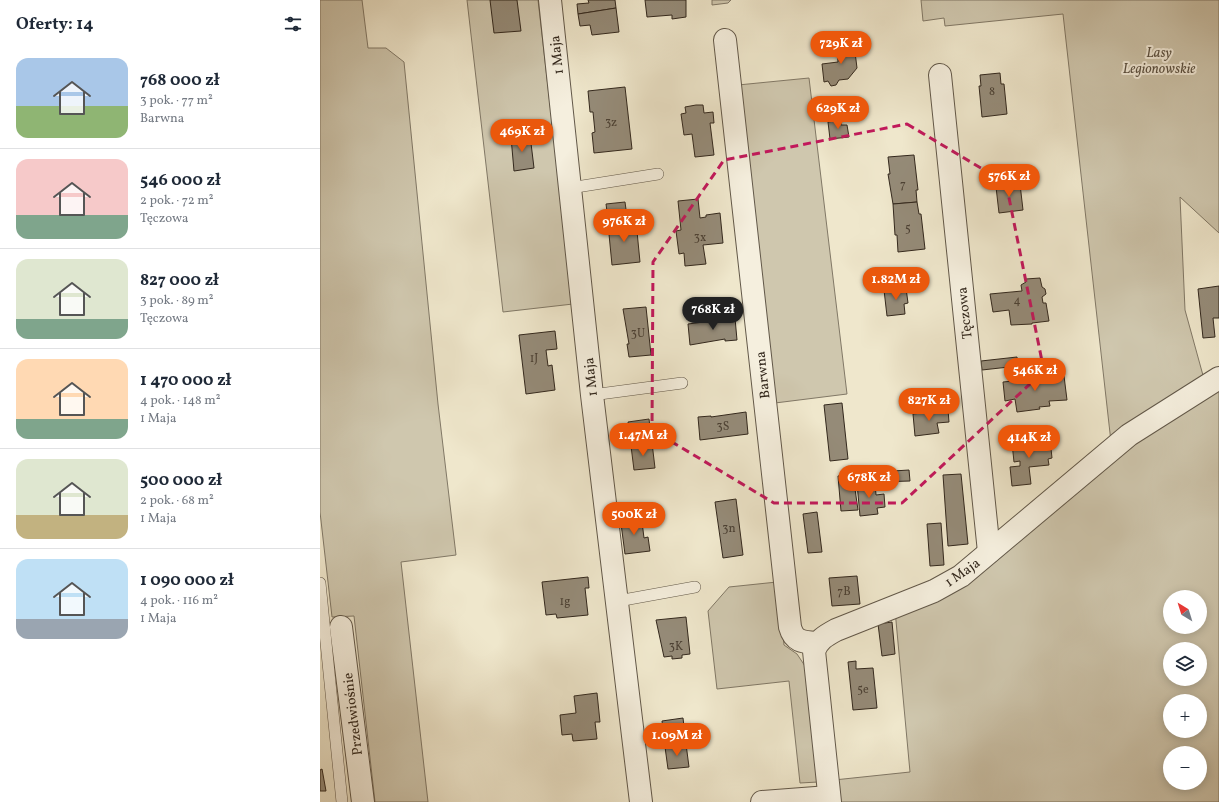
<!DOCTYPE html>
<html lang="pl">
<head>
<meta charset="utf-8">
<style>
	body { margin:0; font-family:Vollkorn,serif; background:#f6f6f7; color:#1f2937; height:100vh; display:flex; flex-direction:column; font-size:15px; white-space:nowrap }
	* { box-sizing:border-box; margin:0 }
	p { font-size:13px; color:#747a83 }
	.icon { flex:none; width:22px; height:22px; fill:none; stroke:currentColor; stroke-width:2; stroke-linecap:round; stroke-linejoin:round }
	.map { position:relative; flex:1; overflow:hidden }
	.details { display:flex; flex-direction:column; background:#fff; width:320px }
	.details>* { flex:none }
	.needle { width:26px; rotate:322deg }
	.controls { position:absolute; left:843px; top:590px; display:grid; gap:8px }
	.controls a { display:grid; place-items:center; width:44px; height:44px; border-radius:50%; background:#fff; box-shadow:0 2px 10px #0003; font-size:20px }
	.price { position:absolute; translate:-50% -34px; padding:0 9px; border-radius:14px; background:#ea580c; color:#fff; font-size:13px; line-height:26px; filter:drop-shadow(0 1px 2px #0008) }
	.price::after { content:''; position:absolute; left:50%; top:24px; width:12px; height:9px; margin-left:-6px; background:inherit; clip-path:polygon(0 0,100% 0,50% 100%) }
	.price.selected { background:#222; color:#fff }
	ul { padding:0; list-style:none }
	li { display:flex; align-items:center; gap:12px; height:100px; padding:0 16px }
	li+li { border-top:1px solid #e0e1e3 }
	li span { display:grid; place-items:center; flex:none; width:112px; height:80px; border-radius:12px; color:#555 }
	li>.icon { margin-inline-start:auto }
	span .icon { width:48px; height:48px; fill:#fffc; stroke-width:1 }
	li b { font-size:17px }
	h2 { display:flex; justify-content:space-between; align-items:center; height:48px; padding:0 16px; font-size:17px }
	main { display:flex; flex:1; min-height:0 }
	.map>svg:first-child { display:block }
	.green { fill:#cfc7ae; stroke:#817866; fill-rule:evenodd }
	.building { fill:#958b78; stroke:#33281d }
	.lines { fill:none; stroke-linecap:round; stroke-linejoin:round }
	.lane-casing { stroke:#625849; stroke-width:12 }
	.street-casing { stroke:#625849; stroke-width:24 }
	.lane { stroke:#f5efde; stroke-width:11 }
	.street { stroke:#f5efde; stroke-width:22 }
	.marked { fill:none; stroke:#c2185b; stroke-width:3; stroke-dasharray:8 5; stroke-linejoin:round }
	.labels { text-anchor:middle; stroke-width:4; stroke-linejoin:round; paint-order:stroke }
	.number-label { font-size:12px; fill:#4c4134 }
	.park-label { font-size:14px; font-style:italic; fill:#5a5041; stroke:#f5efde }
	.street-label { font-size:14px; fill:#33281d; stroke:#f5efde }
</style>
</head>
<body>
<main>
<section class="details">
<h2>Oferty: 14<svg class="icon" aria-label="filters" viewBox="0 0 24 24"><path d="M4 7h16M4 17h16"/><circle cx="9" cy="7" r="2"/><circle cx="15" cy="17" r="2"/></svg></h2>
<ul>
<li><span style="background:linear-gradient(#a9c7e8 60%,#8fb573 0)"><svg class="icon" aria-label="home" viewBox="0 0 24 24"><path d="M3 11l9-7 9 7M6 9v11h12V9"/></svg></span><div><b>768 000 zł</b><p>3 pok. · 77 m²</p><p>Barwna</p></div></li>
<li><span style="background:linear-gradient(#f6c9c9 70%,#7fa58c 0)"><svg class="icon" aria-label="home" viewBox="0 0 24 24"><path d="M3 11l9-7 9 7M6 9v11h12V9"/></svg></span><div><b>546 000 zł</b><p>2 pok. · 72 m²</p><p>Tęczowa</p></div></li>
<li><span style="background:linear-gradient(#dfe7d0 75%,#7fa58c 0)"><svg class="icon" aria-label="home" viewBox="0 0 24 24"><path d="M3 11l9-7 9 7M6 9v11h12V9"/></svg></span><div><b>827 000 zł</b><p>3 pok. · 89 m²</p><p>Tęczowa</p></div></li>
<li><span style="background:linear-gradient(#ffd9b3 75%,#7fa58c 0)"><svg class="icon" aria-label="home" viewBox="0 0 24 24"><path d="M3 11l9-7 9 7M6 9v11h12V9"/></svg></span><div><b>1 470 000 zł</b><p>4 pok. · 148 m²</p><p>1 Maja</p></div></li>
<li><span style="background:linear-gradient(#dfe7d0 70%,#c2b280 0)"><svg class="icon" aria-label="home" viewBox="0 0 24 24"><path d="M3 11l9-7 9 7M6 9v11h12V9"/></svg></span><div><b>500 000 zł</b><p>2 pok. · 68 m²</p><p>1 Maja</p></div></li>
<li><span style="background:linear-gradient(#bfe0f5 75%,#9aa5b1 0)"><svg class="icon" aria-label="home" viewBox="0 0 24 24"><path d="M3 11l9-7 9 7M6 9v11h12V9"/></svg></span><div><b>1 090 000 zł</b><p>4 pok. · 116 m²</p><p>1 Maja</p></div></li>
</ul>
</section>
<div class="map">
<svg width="899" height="802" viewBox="0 0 899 802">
	<rect width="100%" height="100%" fill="#efe7cc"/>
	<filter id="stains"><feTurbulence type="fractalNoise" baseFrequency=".005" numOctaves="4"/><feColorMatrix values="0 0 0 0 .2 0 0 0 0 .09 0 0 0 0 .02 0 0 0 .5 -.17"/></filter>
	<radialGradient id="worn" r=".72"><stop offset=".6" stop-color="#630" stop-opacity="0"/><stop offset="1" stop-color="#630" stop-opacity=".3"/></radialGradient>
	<g class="green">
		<path d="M0,0h42l6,48h18l18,14 34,342 18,151 -55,7 27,240h-53l-21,-186 -22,1 -12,-105z"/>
		<path d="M147,0h71l35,304 -70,8z"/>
		<path d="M392,0h19l-3,3 -16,2z"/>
		<path d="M601,0h298v233l-39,-36 5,113 19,69 -93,63 -48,-428 -118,12 -1,-8 -21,3z"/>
		<path d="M489,78l38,316 -72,9 -37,-318z"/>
		<path d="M899,383v419h-382l-3,-22 76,-8 -15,-162 55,-19 180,-154zM850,597h30v30h-30zM850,649h30v30h-30zM850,701h30v30h-30zM850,753h30v30h-30z"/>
		<path d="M457,582l7,63 13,9 8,12 13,116 -18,1 -11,-102 -72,8 -9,-78 21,-24z"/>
	</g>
	<g class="building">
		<path d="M170,0h27l4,31 -27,2z"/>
		<path d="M268,0h27l1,8 -38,6 -1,-10 12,-1z"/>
		<path d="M325,0h41v17l-14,2v-4l-25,2z"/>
		<path d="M296,8l3,24 -27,3 -2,-10 -10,1 -2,-12z"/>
		<path d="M534,44l3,24 -9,11 -9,1 -3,5 -5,1 -3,-5 -4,1 -2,-18 16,-2 -1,-16z"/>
		<path d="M680,73l1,11h3l3,30 -25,3 -3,-31h2l-1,-11z"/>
		<path d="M305,87l7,62 -38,4 -2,-20 3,-1 -2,-20h-3l-2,-21z"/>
		<path d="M376,105h7l1,8 9,-1 1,11h-4l4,32 -19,2 -3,-23 -8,1 -3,-21 5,-1 -1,-6z"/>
		<path d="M521,120v5h6l2,12 -19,2 -2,-17z"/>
		<path d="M210,135l4,33 -20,3 -3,-34z"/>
		<path d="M594,155l4,35h-2l1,12 -24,2 -5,-30h2l-2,-17z"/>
		<path d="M683,183l17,1 3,26 -24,3 -3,-26 8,-1z"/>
		<path d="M378,199l2,19 6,-1v-2l14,-2 3,30 -20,2 3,19 -21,2 -1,-13 -5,1 -3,-23 5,-1 -3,-29z"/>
		<path d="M305,202l2,15 -19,2 -2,-15z"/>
		<path d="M597,202l2,12h2l4,35 -27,3 -1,-17h-2l-2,-31z"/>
		<path d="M316,221l4,41 -28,3 -4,-41z"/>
		<path d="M720,278l2,9 3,2 1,5 -4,3 1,6h3l3,18 -17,2v1l-21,1 -2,-15 -16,2 -3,-18 32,-3 -1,-6 5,-3v-3z"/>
		<path d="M899,286v32h-6l2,19 -12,1 -5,-49z"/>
		<path d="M586,288l2,15 -4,1 1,10 -18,2 -3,-26z"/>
		<path d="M326,307l5,48 -22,2 -2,-13h2l-6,-35z"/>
		<path d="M415,318l2,22 -12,1v-2l-35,6 -2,-21z"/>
		<path d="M235,331l2,18 -11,1 2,16 4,-1 3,25 -29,4 -7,-59z"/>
		<path d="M697,357l1,9 -36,4 -1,-9z"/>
		<path d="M744,376l3,24 -18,1 1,5 -11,1 1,2 -23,3 -2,-13 -10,2 -2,-19z"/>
		<path d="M614,391l1,11 12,-1 1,9 -35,4 -2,-20z"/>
		<path d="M522,403l6,56 -18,2 -6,-56z"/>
		<path d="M628,410l1,12 -12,1 2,10 -24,3 -2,-22z"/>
		<path d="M426,412l2,22 -48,6 -2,-23 13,-1v1z"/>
		<path d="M329,419l3,24 -21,3 -3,-24z"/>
		<path d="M730,439l2,19 -4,1 1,6 -20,2 2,17 -19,2 -2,-19 10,-1v-5l-6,1 -2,-19z"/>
		<path d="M332,443l3,25 -21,2 -3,-24z"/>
		<path d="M532,468l6,42 -17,1 -3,-35 6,-1 -1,-6z"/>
		<path d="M589,470l1,11 -33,1v-10z"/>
		<path d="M641,474l7,70 -20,2 -5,-71z"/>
		<path d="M555,482l1,13 8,-1 1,13 -8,1 1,6 -18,2 -3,-33z"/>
		<path d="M416,499l7,56 -20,3 -8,-56z"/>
		<path d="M497,512l5,40 -14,1 -5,-39z"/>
		<path d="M314,514l1,9 7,-1 2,16 4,-1 2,14 -25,3 -5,-38z"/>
		<path d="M621,523l3,42 -14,1 -3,-42z"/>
		<path d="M537,576l3,28 -28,2 -3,-28z"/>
		<path d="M268,577l1,11h-4l3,27 -31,3 -1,-4 -10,1 -4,-33z"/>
		<path d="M366,617l4,37 -8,1v3l-10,1v-3l-8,1 -8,-37z"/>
		<path d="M572,622l3,32 -13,2 -4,-32z"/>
		<path d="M536,661v8l17,-1 4,40 -24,2 -5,-48z"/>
		<path d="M277,693l3,29h-5l2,17 -24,2 -1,-7 -10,1 -2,-20 16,-2 -2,-17z"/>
		<path d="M363,718l3,26 -21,3 -3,-26z"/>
		<path d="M366,744l3,23 -21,2 -3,-22z"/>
		<path d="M2,769l4,22h-6v-21z"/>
	</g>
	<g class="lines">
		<g class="lane-casing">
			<g id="lane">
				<path d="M250,188l88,-14"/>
				<path d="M272,395l90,-12"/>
				<path d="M0,583l22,219"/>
				<path d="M298,601l77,-14"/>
			</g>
		</g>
		<g class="street-casing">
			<g id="street">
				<path d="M230,0l42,395 49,407"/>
				<path d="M405,40l65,587c4,15 13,15 27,16"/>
				<path d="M620,75l49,477"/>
				<path d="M21,627l22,175"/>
				<path d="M442,802l67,-5"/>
				<path d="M510,802l-16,-151c4,-11 11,-15 22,-21l98,-39 27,-15 168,-141 90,-57"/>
			</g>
		</g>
		<use href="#lane" class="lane"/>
		<use href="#street" class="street"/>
	</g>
	<path class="marked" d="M587,124l99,59 38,188 -142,132h-128l-122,-73 1,-168 71,-102z"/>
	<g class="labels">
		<g class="number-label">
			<text x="672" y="95">8</text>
			<text x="291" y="126">3z</text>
			<text x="583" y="188">7</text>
			<text x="588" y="232">5</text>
			<text x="380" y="241">3x</text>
			<text x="697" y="304">4</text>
			<text x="318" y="337">3U</text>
			<text x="214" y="362">1J</text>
			<text x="403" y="430">3S</text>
			<text x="409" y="532">3n</text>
			<text x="524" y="595">7B</text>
			<text x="245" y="605">1g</text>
			<text x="356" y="650">3K</text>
			<text x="543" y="693">5e</text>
		</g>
		<g class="park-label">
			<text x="839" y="57">Lasy<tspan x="839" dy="16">Legionowskie</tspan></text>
		</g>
		<g class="street-label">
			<text transform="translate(236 55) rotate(-96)" y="5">1 Maja</text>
			<text transform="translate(644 313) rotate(-96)" y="5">Tęczowa</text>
			<text transform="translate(442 375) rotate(-96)" y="5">Barwna</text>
			<text transform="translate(270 377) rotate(-96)" y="5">1 Maja</text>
			<text transform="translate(642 572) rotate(-35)" y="5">1 Maja</text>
			<text transform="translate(32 714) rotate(-97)" y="5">Przedwiośnie</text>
		</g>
	</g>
	<rect width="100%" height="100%" filter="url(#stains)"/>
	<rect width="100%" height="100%" fill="url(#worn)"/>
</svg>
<div class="controls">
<a><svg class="needle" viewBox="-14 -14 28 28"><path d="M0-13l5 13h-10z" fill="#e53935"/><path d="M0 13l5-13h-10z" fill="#747a83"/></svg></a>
<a><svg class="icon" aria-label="layers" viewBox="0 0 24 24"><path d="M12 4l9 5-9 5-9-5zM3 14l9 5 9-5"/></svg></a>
<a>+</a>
<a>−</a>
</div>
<b class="price" style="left:521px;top:65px">729K zł</b>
<b class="price" style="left:518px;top:130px">629K zł</b>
<b class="price" style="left:202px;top:153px">469K zł</b>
<b class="price" style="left:689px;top:198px">576K zł</b>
<b class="price" style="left:304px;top:243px">976K zł</b>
<b class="price" style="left:576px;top:301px">1.82M zł</b>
<b class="price selected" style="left:393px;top:331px">768K zł</b>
<b class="price" style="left:715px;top:392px">546K zł</b>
<b class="price" style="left:609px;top:422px">827K zł</b>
<b class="price" style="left:323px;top:457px">1.47M zł</b>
<b class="price" style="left:709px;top:459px">414K zł</b>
<b class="price" style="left:549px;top:499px">678K zł</b>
<b class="price" style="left:314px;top:536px">500K zł</b>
<b class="price" style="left:357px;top:757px">1.09M zł</b>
</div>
</main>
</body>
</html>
